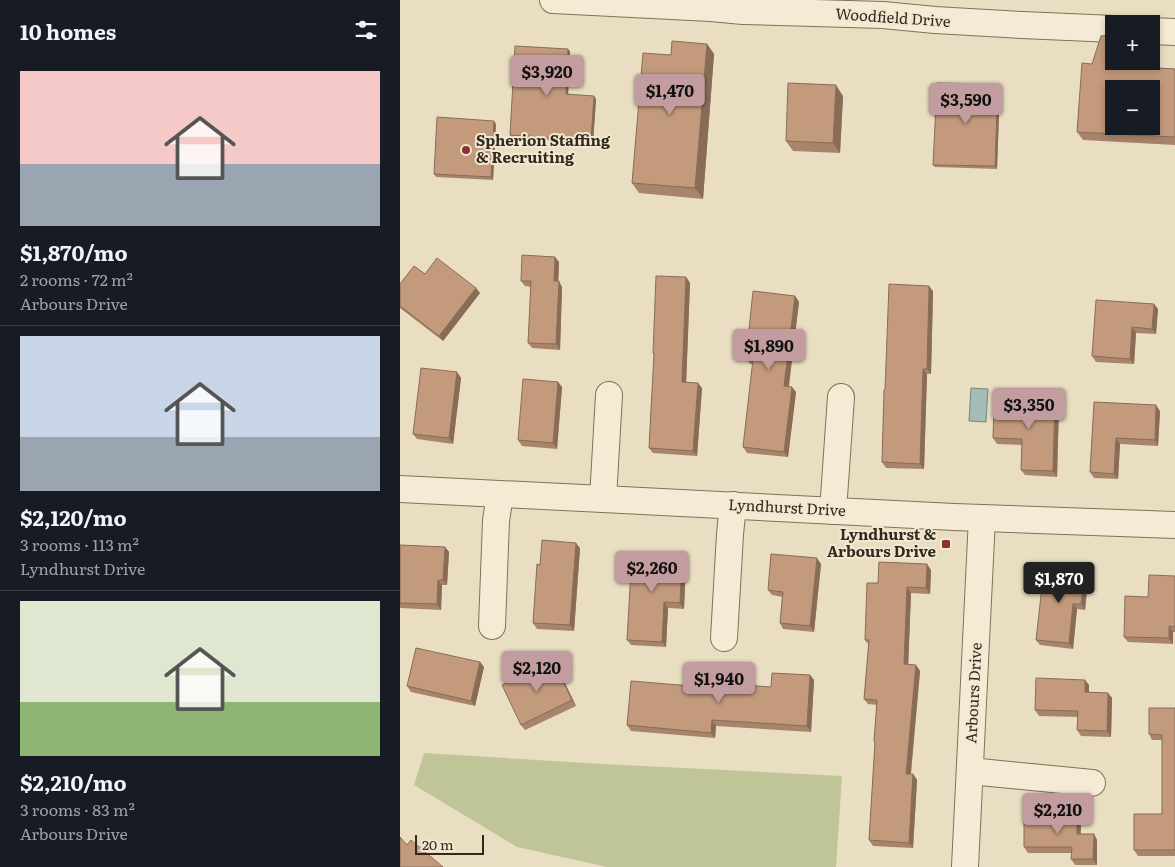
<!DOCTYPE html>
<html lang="en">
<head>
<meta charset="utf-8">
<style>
	body { margin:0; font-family:Literata,serif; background:#242831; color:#f1f3f6; height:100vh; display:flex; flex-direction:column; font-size:19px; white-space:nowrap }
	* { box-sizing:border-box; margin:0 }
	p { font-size:16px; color:#9ea1a6 }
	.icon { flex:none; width:28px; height:28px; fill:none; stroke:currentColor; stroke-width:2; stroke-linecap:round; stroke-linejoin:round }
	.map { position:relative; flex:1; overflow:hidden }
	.panel { display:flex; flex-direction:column; background:#171b24; width:400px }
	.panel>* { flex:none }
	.fabs { position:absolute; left:705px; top:15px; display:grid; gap:10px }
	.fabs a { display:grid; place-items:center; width:55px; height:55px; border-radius:0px; background:#171b24; box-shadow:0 2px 8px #0003; font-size:25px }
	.scale { position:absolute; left:15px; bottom:12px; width:69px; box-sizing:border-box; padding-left:5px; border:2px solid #32281e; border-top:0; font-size:14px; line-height:18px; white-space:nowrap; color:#32281e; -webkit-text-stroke:4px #f1e8d1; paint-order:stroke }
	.price { position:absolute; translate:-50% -42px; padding:0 11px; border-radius:5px; background:#c29c9e; color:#111; font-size:16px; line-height:32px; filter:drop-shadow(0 1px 2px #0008) }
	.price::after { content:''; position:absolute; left:50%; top:30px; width:15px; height:11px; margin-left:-8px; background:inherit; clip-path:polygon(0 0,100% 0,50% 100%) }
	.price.selected { background:#222; color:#fff }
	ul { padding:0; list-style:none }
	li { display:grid; align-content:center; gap:10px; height:265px; padding:0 20px }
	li+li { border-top:1px solid #363941 }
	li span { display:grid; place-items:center; height:155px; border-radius:0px; color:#555 }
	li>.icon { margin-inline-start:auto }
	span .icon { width:90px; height:90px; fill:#fffc; stroke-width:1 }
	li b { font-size:21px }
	h2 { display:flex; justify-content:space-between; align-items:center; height:60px; padding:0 20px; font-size:21px }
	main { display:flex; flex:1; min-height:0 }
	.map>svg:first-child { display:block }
	.green { fill:#c0c598 }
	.water { fill:#a4bcb5; stroke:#6c8982 }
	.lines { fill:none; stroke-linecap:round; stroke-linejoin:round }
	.minor-casing { stroke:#81705b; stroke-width:28 }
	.minor { stroke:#f5ebd5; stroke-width:26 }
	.wall { fill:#a8846b }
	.shaded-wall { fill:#886c57 }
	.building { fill:#c39a7c; stroke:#886c57; fill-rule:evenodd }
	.poi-dot { fill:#893232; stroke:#f1e8d1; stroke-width:2 }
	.labels { text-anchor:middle; stroke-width:4; stroke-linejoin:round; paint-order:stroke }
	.street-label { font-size:15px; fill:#32281e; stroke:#f1e8d1 }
	.poi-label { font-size:15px; font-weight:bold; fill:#32281e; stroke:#f1e8d1; text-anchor:start }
</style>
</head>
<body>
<main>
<section class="panel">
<h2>10 homes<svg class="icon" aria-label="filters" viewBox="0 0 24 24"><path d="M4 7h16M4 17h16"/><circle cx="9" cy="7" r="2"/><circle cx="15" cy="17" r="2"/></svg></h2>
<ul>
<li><span style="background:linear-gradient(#f6c9c9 60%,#9aa5b1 0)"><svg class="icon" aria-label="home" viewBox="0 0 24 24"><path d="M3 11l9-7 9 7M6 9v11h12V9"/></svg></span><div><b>$1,870/mo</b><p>2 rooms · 72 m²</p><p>Arbours Drive</p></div></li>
<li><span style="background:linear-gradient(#c9d6e8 65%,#9aa5b1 0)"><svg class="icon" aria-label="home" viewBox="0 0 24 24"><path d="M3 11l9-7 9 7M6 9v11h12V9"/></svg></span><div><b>$2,120/mo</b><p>3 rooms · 113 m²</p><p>Lyndhurst Drive</p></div></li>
<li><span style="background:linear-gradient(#dfe7d0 65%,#8fb573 0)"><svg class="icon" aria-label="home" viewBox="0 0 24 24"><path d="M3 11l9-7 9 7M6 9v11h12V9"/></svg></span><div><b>$2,210/mo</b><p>3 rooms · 83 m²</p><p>Arbours Drive</p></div></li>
</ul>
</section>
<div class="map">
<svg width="775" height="867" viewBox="0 0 775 867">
	<rect width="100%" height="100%" fill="#e9dec2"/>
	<path class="green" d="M24,753l179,11 239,12 -6,91h-229l-90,-20 -103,-62z"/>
	<path class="water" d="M571,388l17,1 -2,33 -17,-1z"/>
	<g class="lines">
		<g class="minor-casing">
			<g id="minor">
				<path d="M153,0l158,8 32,3 140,4 52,5 87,5 92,4"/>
				<path d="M751,31l24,1"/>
				<path d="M0,489l203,10 351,18 221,8"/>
				<path d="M203,499l6,-104"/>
				<path d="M433,511l8,-114"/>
				<path d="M92,626l4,-105 4,-27"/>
				<path d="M324,638l6,-104 3,-29"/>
				<path d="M570,771l122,12"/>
				<path d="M565,867l17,-349"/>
			</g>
		</g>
		<use href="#minor" class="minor"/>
	</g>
	<g class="wall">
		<path d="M710,35l4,6v25l61,3v76l-92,-5 -6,-8 15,-68z"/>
		<path d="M307,44l7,10 -11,145 -64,-6 -7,-10 39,-128z"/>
		<path d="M170,51l-2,43 28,5 -3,44 -81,-5 -2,-3z"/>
		<path d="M598,84l2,2 -3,83 -62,-2 -2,-2z"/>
		<path d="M443,96l-3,57 -47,-2 -7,-10z"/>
		<path d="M96,124l-3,56 -57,-3 -2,-3z"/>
		<path d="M159,262l-1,19 4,6 -2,63 -28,-2 -4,-5 3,-56 -6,-1 -4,-5z"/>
		<path d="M25,274l55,19 -37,48 -43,-33v-24z"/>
		<path d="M286,277l4,6 -4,99 16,6 -5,68 -44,-3 -4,-5 5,-93 -1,-2z"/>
		<path d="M533,291l-2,83h-4l-3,95 -38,-1 -4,-6 3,-72z"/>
		<path d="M395,296l4,6 -10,84 7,6 -8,65 -41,-4 -4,-6 10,-83h-3l-4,-6z"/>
		<path d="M754,304l4,5 -2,25 -20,-1 -2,31 -38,-2 -4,-6z"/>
		<path d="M57,372l4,6 -8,66 -36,-5 -4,-5z"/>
		<path d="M158,382l4,5 -5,62 -35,-3 -4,-6z"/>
		<path d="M694,402l66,9 -2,35 -38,-2 -2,35 -24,-1 -4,-6z"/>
		<path d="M659,404l-2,73 -32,-2 -4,-5 1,-25 -25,-1 -4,-6 15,-31z"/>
		<path d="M0,545l45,2 4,5 -2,33h-5l-1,25 -41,-2z"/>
		<path d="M180,548l-6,83 -37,-2 -4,-6 7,-58z"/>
		<path d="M286,561l-2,48 -16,-1 -2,39 -35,-2 -4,-5z"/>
		<path d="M421,564l-7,68 -31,-3 -3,-6 2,-26 -10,-2 -4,-5z"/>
		<path d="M531,570l-1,24 -19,-1 -3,72h8l4,6 -9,103h2l4,6 -4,68 -40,-2 -4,-6 6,-97 -1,-2 3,-36 -9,-1 -4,-5 5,-54 -4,-5 13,-57z"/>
		<path d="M775,576v56h-2v12l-45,-2 -4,-5 24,-40z"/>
		<path d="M688,579l-3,31 -8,-1 -4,40 -33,-4 -4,-5z"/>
		<path d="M153,661l4,6 19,39 -51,24 -4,-5z"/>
		<path d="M80,662l4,5 -9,39 -64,-14 -4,-6z"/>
		<path d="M410,675l4,5 -3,52 -95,-6 -1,12 -84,-7 -4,-6 101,-36 43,-2z"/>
		<path d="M689,685v7l19,1 4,5 -1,39 -30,-1 -4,-6 1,-13 -39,-1 -4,-6z"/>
		<path d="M775,708v148h-37l-4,-6 28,-36v-74h-10l-3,-6z"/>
		<path d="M681,821v13h13l3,6v25h-22l-4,-6 1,-6h-44l-4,-6z"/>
	</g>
	<g class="shaded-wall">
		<path d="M710,35l4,6v33l-6,-9z"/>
		<path d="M307,44l7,10 -11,145 -8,-11z"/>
		<path d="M168,49l2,2 -2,46 -2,-3z"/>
		<path d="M598,84l2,2 -3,83 -2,-3z"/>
		<path d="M436,85l7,11 -3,57 -7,-10z"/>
		<path d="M194,96l2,3 -3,44 -2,-3z"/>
		<path d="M94,121l2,3 -3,56 -2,-3z"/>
		<path d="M155,257l4,5 -1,25 -4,-6z"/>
		<path d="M286,277l4,6 -4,104 -4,-5z"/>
		<path d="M159,281l3,6 -2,63 -4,-6z"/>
		<path d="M529,286l4,5 -2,83 -4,-5z"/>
		<path d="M76,288l4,5 -37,48 -4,-5z"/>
		<path d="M395,296l4,6 -11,89 -4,-5z"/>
		<path d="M754,304l4,5 -2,25 -4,-5z"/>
		<path d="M732,327l4,6 -2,31 -4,-5z"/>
		<path d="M523,369l4,5 -3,95 -4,-5z"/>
		<path d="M57,372l4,6 -8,66 -4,-6z"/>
		<path d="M158,382l4,5 -5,62 -4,-6z"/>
		<path d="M298,383l4,5 -5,68 -4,-5z"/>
		<path d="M392,387l4,5 -8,65 -4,-5z"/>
		<path d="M655,399l4,5 -2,73 -4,-6z"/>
		<path d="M756,405l4,6 -2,35 -3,-6z"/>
		<path d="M716,438l4,6 -2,35 -4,-5z"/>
		<path d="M176,543l4,5 -6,83 -4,-6z"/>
		<path d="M45,547l4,5 -2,33 -4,-5z"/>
		<path d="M282,555l4,6 -2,48 -4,-6z"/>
		<path d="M417,558l4,6 -7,68 -4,-6z"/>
		<path d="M527,564l4,6 -1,24 -4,-6z"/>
		<path d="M685,573l3,6 -3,31 -4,-6z"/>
		<path d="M38,580l4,5 -1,25 -4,-6z"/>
		<path d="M507,587l4,6 -3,77 -4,-6z"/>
		<path d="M264,602l4,6 -2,39 -4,-5z"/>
		<path d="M673,604l4,5 -4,40 -4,-6z"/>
		<path d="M769,626l4,6v12l-4,-6z"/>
		<path d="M153,661l4,6 19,39 -4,-6z"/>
		<path d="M80,662l4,5 -9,39 -4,-5z"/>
		<path d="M516,665l4,6 -10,109 -4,-6z"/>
		<path d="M410,675l4,5 -3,52 -4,-6z"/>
		<path d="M685,680l4,5v13l-4,-6z"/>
		<path d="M708,693l4,5 -1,39 -4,-6z"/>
		<path d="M312,720l4,6 -1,12 -4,-5z"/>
		<path d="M513,774l4,6 -4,68 -4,-5z"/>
		<path d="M677,815l4,6 -1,19 -3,-6z"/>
		<path d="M694,834l3,6v25l-4,-6z"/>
	</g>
	<g class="building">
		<path d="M710,35l-2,30 67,4v68l-98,-5 5,-69 10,1 9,-28zM714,89h37v37h-37z"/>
		<path d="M272,41l35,3 -12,144 -63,-5 11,-130 28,2z"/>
		<path d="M115,46l53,3 -2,45 28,2 -3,44 -81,-5z"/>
		<path d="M388,83l48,2 -3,58 -47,-2z"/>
		<path d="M537,83l61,1 -3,82 -62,-1z"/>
		<path d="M37,117l57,4 -3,56 -57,-3z"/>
		<path d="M122,255l33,2 -1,24h5l-3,63 -28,-1 3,-62h-10z"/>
		<path d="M37,258l39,30 -37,48 -39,-30v-22l14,-18 11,8z"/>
		<path d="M256,276l30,1 -4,105 16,1 -5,68 -44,-3 5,-95h-1z"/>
		<path d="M489,284l40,2 -2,83h-4l-3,95 -38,-2 2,-72h1z"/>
		<path d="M353,291l42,5 -11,90 8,1 -8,65 -41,-5 10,-88 -7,-1z"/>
		<path d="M696,300l58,4 -2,25 -20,-2 -2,32 -38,-3z"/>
		<path d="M21,368l36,4 -8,66 -36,-4z"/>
		<path d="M123,379l35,3 -5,61 -35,-3z"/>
		<path d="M608,397l47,2 -2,72 -32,-1 1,-31 -29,-1 1,-32 14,1z"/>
		<path d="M694,402l62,3 -1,35 -39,-2 -2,36 -24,-2z"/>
		<path d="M142,540l34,3 -6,82 -37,-2 4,-59 3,1z"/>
		<path d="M0,545l45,2 -2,33h-5l-1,24 -37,-1z"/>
		<path d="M232,552l50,3 -2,48 -16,-1 -2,40 -35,-2z"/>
		<path d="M371,554l46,4 -7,68 -30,-3 3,-31 -15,-2z"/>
		<path d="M479,562l48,2 -1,24 -19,-1 -3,77 12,1 -10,109h7l-4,69 -40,-3 6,-98 -1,-1 3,-41 -13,-1 5,-59h-4l2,-57h11z"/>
		<path d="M644,569l41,4 -4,31h-8l-4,39 -33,-3z"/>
		<path d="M749,575l26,1v51l-6,-1v12l-45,-1 1,-41 23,1z"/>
		<path d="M16,648l64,14 -9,39 -64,-15z"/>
		<path d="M153,661l19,39 -51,25 -19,-40z"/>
		<path d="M372,673l38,2 -3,51 -95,-6 -1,13 -84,-8 4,-44 97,8v-5l43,3z"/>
		<path d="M636,678l49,2v12l23,1 -1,38 -30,-1 1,-19 -43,-1z"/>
		<path d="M749,708h26v142h-41v-36h28v-79l-13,-1z"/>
		<path d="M624,815h53v19h17l-1,25h-22l1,-12h-48z"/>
		<path d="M0,837l7,8 4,-5 32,27h-43z"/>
	</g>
	<g class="poi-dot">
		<circle cx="66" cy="150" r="5"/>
		<rect x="541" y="539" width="10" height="10" rx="2.5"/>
	</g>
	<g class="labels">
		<g class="street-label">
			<text transform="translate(493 18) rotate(4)" y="5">Woodfield Drive</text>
			<text transform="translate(387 508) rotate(3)" y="5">Lyndhurst Drive</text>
			<text transform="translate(574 693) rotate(-87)" y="5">Arbours Drive</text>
		</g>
		<g class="poi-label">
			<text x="76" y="146">Spherion Staffing<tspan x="76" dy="17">&amp; Recruiting</tspan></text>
			<text x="536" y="540" text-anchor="end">Lyndhurst &amp;<tspan x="536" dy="17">Arbours Drive</tspan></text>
		</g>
	</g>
</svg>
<div class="fabs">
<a>+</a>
<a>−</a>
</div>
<div class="scale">20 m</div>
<b class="price" style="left:147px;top:97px">$3,920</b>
<b class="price" style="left:270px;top:116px">$1,470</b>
<b class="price" style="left:566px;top:125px">$3,590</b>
<b class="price" style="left:369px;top:371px">$1,890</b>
<b class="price" style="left:629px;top:430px">$3,350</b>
<b class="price" style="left:252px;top:593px">$2,260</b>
<b class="price selected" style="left:659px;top:604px">$1,870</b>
<b class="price" style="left:137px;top:693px">$2,120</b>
<b class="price" style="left:319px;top:704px">$1,940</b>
<b class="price" style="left:658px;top:835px">$2,210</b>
</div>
</main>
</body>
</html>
